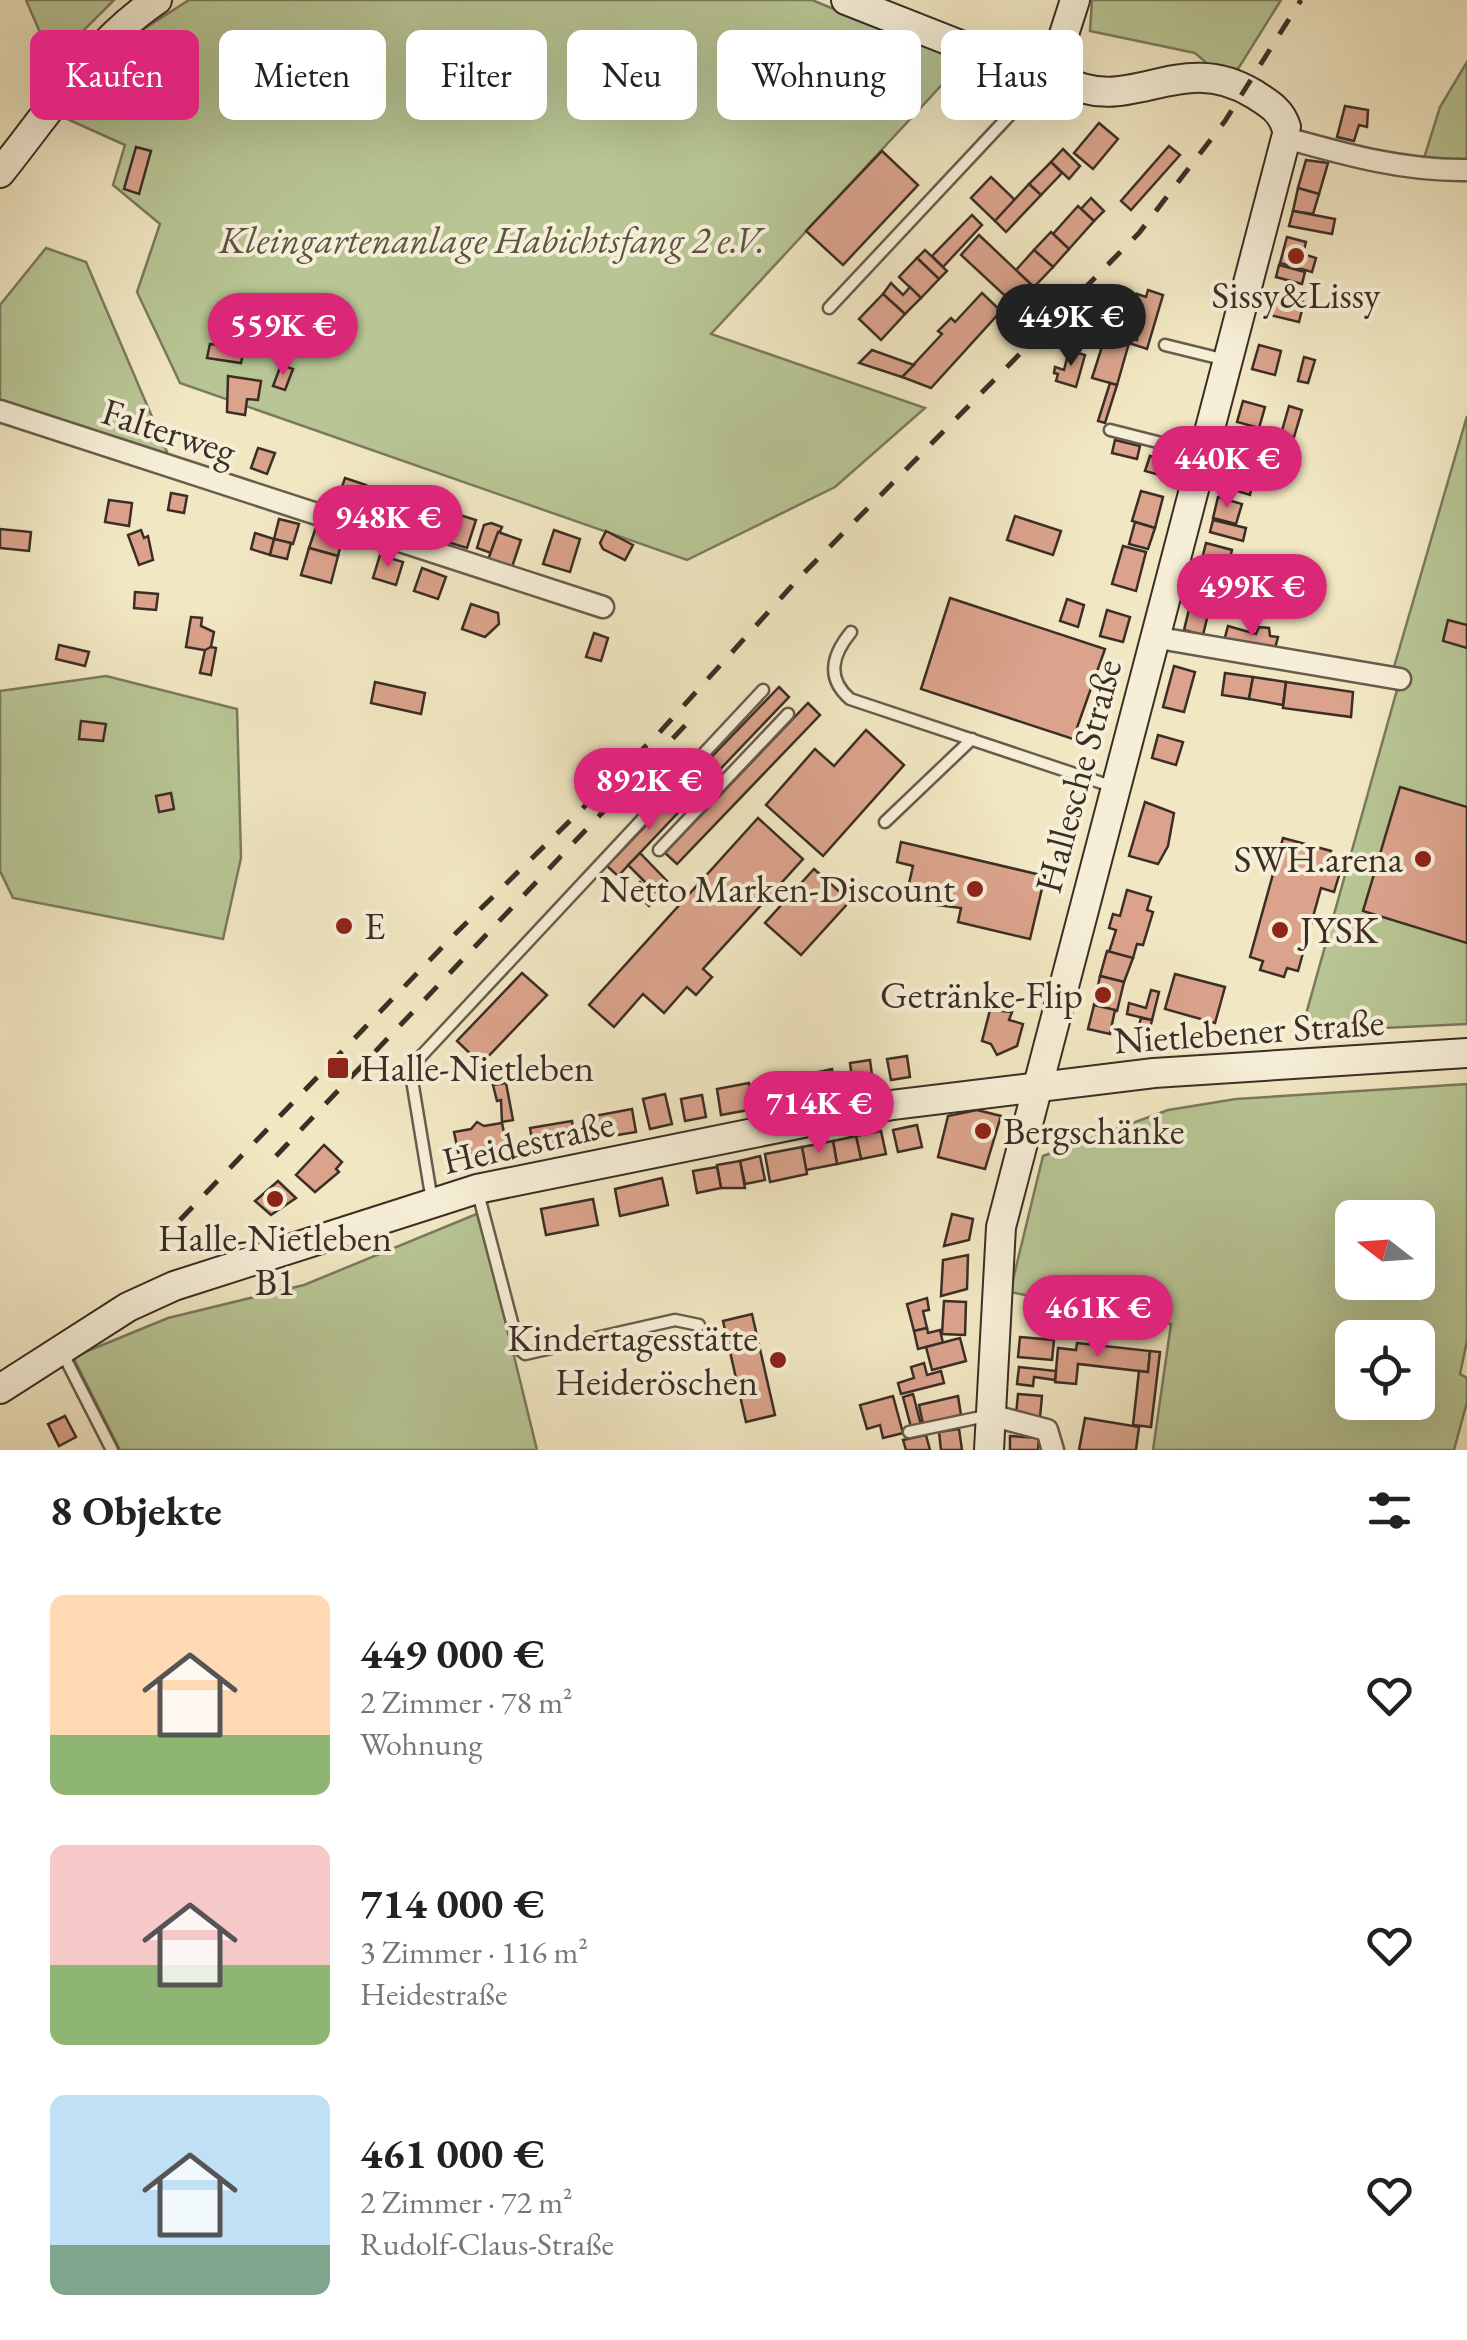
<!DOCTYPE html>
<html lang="de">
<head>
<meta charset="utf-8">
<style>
	body { margin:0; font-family:"EB Garamond",serif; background:#f2f2f2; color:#222; height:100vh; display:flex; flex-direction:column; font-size:38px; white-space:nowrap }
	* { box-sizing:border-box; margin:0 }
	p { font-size:32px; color:#767676 }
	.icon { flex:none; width:55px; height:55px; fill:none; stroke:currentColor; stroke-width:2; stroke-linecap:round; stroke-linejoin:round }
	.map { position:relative; height:1450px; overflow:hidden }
	.panel { display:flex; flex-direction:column; background:#fff; flex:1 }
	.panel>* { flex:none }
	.guide { position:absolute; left:30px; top:30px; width:1408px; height:90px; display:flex; gap:20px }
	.needle { width:65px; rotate:287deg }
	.buttons { position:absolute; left:1335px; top:1200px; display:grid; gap:20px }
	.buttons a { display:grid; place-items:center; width:100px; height:100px; border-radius:15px; background:#fff; box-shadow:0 10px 40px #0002; font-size:50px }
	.price { position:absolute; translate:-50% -85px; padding:0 22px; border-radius:35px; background:#db2777; color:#fff; font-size:32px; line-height:65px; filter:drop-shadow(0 2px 5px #0008) }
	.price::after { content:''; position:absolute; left:50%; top:60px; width:30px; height:22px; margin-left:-15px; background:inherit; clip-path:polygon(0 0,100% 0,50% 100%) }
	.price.current { background:#222; color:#fff }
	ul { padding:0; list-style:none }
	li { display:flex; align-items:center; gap:30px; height:250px; padding:0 50px }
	li span { display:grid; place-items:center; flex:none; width:280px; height:200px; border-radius:15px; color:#555 }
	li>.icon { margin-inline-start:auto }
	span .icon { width:120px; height:120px; fill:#fffc; stroke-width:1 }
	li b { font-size:42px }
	h2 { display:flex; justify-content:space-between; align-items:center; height:120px; padding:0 50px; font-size:42px }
	.tag { padding:0 35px; border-radius:15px; background:#fff; box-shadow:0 10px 40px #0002; font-size:35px; line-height:90px }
	.tag.current { background:#db2777; color:#fff }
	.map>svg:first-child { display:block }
	.green { fill:#b8c594; stroke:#7a7a5d; stroke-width:2.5; fill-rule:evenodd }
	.building { fill:#dba38c; stroke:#3c2e26; stroke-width:2.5 }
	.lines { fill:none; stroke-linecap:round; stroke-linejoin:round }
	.lane-casing { stroke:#695c4d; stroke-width:15 }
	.street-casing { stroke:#695c4d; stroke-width:25 }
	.secondary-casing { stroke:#3c2e26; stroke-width:32 }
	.lane { stroke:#f6efd7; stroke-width:10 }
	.street { stroke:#f6efd7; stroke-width:20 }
	.secondary { stroke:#f6efd7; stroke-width:28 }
	.rail { stroke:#3c2e26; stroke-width:5; stroke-dasharray:18 18; stroke-linecap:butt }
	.poi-dot { fill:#8f2418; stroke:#f6efd7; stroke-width:4 }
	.labels { text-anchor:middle; stroke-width:8; stroke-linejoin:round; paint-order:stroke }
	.park-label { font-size:38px; font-style:italic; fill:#5b5442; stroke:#f6efd7 }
	.poi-label { font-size:38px; fill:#3c2e26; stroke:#f6efd7; text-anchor:end }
	.street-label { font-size:38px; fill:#3c2e26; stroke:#f6efd7 }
</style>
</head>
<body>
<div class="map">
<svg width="1467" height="1450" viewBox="0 0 1467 1450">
	<rect width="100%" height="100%" fill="#f1e7c2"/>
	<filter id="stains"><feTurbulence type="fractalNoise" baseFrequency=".002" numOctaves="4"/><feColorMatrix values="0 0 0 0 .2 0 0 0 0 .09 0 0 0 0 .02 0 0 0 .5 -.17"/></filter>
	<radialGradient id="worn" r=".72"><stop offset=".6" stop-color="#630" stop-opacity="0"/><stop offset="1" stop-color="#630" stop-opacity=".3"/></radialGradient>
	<g class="green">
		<path d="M26,0h88l-47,47 -22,-3z"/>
		<path d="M189,0h623l151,62 -252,272 214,74 -90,79 -148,73 -507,-177 -43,-91 23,-68 -47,-39 12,-40 -58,-26 69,-85z"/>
		<path d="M1092,0h189l-43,69 -28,-3 -15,-13 -105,-22z"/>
		<path d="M1467,62v108l-47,1 20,-64z"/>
		<path d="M46,248l40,14 81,190 -3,7 -164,-47v-107z"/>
		<path d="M1467,416v608l-166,8 101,-360 -8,-5z"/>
		<path d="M106,676l131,33 4,149 -18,81 -210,-41 -13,-27v-180z"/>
		<path d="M1467,1084v257l-7,33 7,4v24l-13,48h-301l18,-126 -161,-32 33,-136 125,-46 68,-11zM1352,1218h66v64h-66zM1352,1338h66v64h-66z"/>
		<path d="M479,1213l58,237h-417l-47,-93 95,-39 136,-33z"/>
	</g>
	<g class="building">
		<path d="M1345,106l23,4 -1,17 -8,-2 -5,16 -17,-4z"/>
		<path d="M1099,123l19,16 -25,30 -19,-16z"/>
		<path d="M1169,146l11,9 -49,55 -10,-9z"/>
		<path d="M136,147l15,4 -12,43 -15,-5z"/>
		<path d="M1063,149l17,17 -11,13 -18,-17z"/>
		<path d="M882,151l36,34 -75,80 -37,-34z"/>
		<path d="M1306,160l22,3 -9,31 -21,-6z"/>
		<path d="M1051,162l11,11 -21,22 -12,-11z"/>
		<path d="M991,177l24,23 -20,21 -24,-23z"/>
		<path d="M1029,184l12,11 -35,37 -11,-11z"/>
		<path d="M1298,188l21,6 -6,20 -20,-3z"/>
		<path d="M1091,198l13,13 -10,10 -13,-12z"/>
		<path d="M1078,206l16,15 -25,28 -16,-15z"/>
		<path d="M1293,211l42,8 -3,15 -43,-8z"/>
		<path d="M972,215l10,10 -39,42 -11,-11z"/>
		<path d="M1051,232l18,17 -16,18 -19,-17z"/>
		<path d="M979,235l55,52 -18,19 -55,-51z"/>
		<path d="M1287,237l19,5 -3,12 13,4 -4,14 -32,-9z"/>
		<path d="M925,250l22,21 -8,8 -22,-21z"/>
		<path d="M1034,250l19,17 -19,20 -18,-17z"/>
		<path d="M917,258l22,21 -18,19 -22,-21z"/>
		<path d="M1279,265l26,7 -3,12 -26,-7z"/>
		<path d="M891,283l12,12 7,-8 11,11 -16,16 -22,-20z"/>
		<path d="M1148,290l15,5 -16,54 -18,-6 -12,42 -25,-7 19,-60 23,8 -3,12 6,2 2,-19 -15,-5 6,-18 6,2 1,-6 9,3z"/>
		<path d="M982,293l19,18 -70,77 -29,-11 40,-43 -4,-3 13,-13 4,4z"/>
		<path d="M883,294l22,20 -24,26 -22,-21z"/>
		<path d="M1272,294l32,8 -5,20 -33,-8z"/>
		<path d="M210,344l34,5 -3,14 -34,-5z"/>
		<path d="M1259,345l22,6 -6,24 -23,-6z"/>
		<path d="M872,350l42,15 -12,12 -43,-14z"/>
		<path d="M1069,350l16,5 -9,32 -20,-6 2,-7 -4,-1 1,-6 9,3z"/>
		<path d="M1304,357l11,3 -7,23 -10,-2z"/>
		<path d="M281,365l12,4 -8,21 -12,-4z"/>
		<path d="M228,376l33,5 -3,19 -11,-1 -2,16 -18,-3z"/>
		<path d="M1110,383l7,2 -12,38 -7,-2z"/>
		<path d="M1243,401l22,6 -6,21 -22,-6z"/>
		<path d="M1289,406l13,4 -8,27 -13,-3z"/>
		<path d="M1115,440l25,6 -3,13 -25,-6z"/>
		<path d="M258,448l17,5 -8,21 -16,-6z"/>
		<path d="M1268,449l11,3 -10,35 -11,-3z"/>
		<path d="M1158,450l18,5 -9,22 -22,-6 5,-15 6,1z"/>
		<path d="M1229,452l22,6 -6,22 -22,-5z"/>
		<path d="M1224,477l28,8 -2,10 -29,-9z"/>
		<path d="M345,478l21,7 -9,30 -22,-8z"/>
		<path d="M1141,491l22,6 -8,31 -23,-7z"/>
		<path d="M171,493l16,3 -3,17 -16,-3z"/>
		<path d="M370,494l16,5 -4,24 -19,-6z"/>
		<path d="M441,495l13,4 -7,21 -13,-4z"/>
		<path d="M1218,497l24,7 -6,20 -23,-6z"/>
		<path d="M109,500l23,3 -3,23 -24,-4z"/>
		<path d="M396,502l25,8 -2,6 4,1 -9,16 -25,-8z"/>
		<path d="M450,512l26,8 -9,28 -26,-8z"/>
		<path d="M1015,516l46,15 -8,24 -46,-15z"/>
		<path d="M279,519l20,5 -6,20 -19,-5z"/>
		<path d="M1213,520l33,8 -3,13 -33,-9z"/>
		<path d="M1135,522l20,6 -7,21 -19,-5z"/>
		<path d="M491,523l11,4 -11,26 -14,-5 7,-23z"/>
		<path d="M316,527l27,8 -5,21 -29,-8z"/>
		<path d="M0,529l31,3 -2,19 -29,-3z"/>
		<path d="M141,530l3,8 4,-2 5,24 -14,5 -11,-30z"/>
		<path d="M554,530l26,9 -10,33 -27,-8z"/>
		<path d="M606,531l27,14 -8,15 -22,-11 -3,-6z"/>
		<path d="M498,532l23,8 -9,27 -24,-7z"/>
		<path d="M255,533l19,6 -4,16 -19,-6z"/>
		<path d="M274,539l17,4 -4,16 -17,-4z"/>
		<path d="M1206,543l26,7 -5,20 -26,-7z"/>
		<path d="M1123,546l23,6 -10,39 -24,-7z"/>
		<path d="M309,548l29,8 -7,27 -30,-8z"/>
		<path d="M380,555l23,7 -7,23 -23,-7z"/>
		<path d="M1201,565l23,7 -4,14 -8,-2 -4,15 -15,-4z"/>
		<path d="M422,568l24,9 -8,22 -24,-8z"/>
		<path d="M135,592l23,2 -2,16 -22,-2z"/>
		<path d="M1192,597l19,5 -8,33 -19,-5z"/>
		<path d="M950,598l155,51 -32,90 -152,-50z"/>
		<path d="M1067,599l17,6 -6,22 -18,-6z"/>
		<path d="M471,604l27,9 1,11 -14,13 -23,-8z"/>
		<path d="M1107,610l23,7 -7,25 -23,-6z"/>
		<path d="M191,617l11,1 -1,8 13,6 -4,19 -24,-4z"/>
		<path d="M1448,620l19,5v23l-24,-7z"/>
		<path d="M1228,626l28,8 3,-7 10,1 1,8 8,1 -4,15 -50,-11z"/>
		<path d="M594,633l14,5 -7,23 -15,-4z"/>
		<path d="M59,645l30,7 -4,14 -29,-7z"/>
		<path d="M211,647l5,1 -5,27 -11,-2 5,-23z"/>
		<path d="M1174,666l21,6 -11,40 -21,-5z"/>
		<path d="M1225,673l28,4 -4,22 -27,-4z"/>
		<path d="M1253,677l33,5 -3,23 -34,-6z"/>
		<path d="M375,682l50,11 -4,21 -50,-11z"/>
		<path d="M1286,682l67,10 -2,25 -68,-9z"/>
		<path d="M779,687l10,10 -82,86 -11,-10z"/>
		<path d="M808,703l12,12 -143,149 -12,-11z"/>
		<path d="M81,721l25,3 -3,17 -24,-2z"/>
		<path d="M866,730l38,35 -81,91 -57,-51 49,-56 19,17z"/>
		<path d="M1158,735l25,7 -7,23 -24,-7z"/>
		<path d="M1400,787l67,20v136l-104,-32z"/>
		<path d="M681,789l10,10 -73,77 -11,-10z"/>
		<path d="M171,793l3,16 -15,3 -3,-16z"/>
		<path d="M1145,802l29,11 -6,33 -10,18 -29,-8z"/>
		<path d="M758,818l45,41 -100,110 9,8 -16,18 -9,-8 -23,26 -21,-19 -29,33 -25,-22z"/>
		<path d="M1283,838l48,13 -4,14 14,4 -7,23 -13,-4 -23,83 -11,-3 -3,9 -24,-7 3,-9 -13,-4z"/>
		<path d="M901,842l144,34 -15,63 -72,-17 3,-14 -56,-7 8,-35 -16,-4z"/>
		<path d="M640,853l27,28 -12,11 -27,-27z"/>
		<path d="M814,869l36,32 -49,54 -36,-32z"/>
		<path d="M640,882l16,16 -7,8 -17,-16z"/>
		<path d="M1127,890l24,7 -4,13 6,2 -10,33 -6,-1 -4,14 -24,-6 7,-22 -7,-2 4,-14 7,2z"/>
		<path d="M1107,951l26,7 -9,24 -24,-6z"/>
		<path d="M522,973l25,22 -66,69 -24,-23z"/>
		<path d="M1175,974l50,13 -10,36 -50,-14z"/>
		<path d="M1100,976l24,6 -7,29 -23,-6z"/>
		<path d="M1151,990l8,2 -7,28 -25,-6 2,-11 17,5z"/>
		<path d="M1094,1005l21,5 -5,24 -22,-5z"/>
		<path d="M990,1010l22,2 -3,8 14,4 -6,22 -20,9 -6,-11 -9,-3z"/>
		<path d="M1141,1018l11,2 -6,24 -11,-2z"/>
		<path d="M907,1056l3,21 -19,3 -4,-21z"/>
		<path d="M870,1060l3,23 -20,3 -3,-23z"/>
		<path d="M832,1069l4,21 -21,5 -5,-21z"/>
		<path d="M787,1078l4,21 -23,4 -5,-20z"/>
		<path d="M506,1083l7,37 -11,2 -1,-22 -4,1 -4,-16z"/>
		<path d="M749,1083l5,26 -33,6 -4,-26z"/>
		<path d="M665,1094l7,30 -22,5 -7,-30z"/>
		<path d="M702,1095l4,22 -21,4 -4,-22z"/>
		<path d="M632,1109l4,23 -43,7 -4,-22z"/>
		<path d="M977,1110l24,6 -16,53 -47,-12 10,-41z"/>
		<path d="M572,1121l3,23 -41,7 -4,-23z"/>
		<path d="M477,1122l7,4 18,-3 5,24 -48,9 -5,-24 17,-3z"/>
		<path d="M917,1125l5,22 -24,5 -5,-22z"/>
		<path d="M881,1131l5,23 -25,5 -5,-23z"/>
		<path d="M856,1136l5,23 -24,5 -4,-23z"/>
		<path d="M833,1141l4,23 -31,6 -4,-23z"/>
		<path d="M324,1145l18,17 -6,7 3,3 -24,20 -19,-17z"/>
		<path d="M802,1147l5,27 -37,8 -5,-28z"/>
		<path d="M760,1156l5,24 -20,4 -5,-23z"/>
		<path d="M740,1161l5,27h-24l-4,-23z"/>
		<path d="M717,1167l4,21 -24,5 -4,-22z"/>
		<path d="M662,1178l6,27 -48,11 -5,-27z"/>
		<path d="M278,1181l18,17 -25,17 -16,-14z"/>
		<path d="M593,1199l5,26 -52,10 -5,-26z"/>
		<path d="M952,1214l21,5 -4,21 -25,6z"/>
		<path d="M968,1255l-1,34 -26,7 2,-36z"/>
		<path d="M927,1298l2,12 -6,1 4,17 -13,3 -7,-27z"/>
		<path d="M944,1301l22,1 -1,33 -23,-1z"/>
		<path d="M752,1314l23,101 -29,7 -23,-101z"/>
		<path d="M927,1328l1,5 12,-3 3,13 -25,6 -4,-18z"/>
		<path d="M1020,1337l34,3 -2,20 -34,-3z"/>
		<path d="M960,1338l6,23 -34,9 -6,-23z"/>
		<path d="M1077,1343l73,8 -2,21 -70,-8 -2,20 -21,-2 3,-34 18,2z"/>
		<path d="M1150,1351l10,1 -9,75 -18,-2 6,-54 9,1z"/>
		<path d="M924,1363l3,12 14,-4 3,12 -43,11 -3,-11 16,-5 -3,-11z"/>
		<path d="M1019,1367l37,4 -1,9 -21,-3 -1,9 -16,-2z"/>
		<path d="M913,1394l8,31 -10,2 -8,-30z"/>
		<path d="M1018,1394l24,2 -2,21 -24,-2z"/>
		<path d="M893,1396l10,37 -20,5 -3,-13 -13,4 -7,-24z"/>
		<path d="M958,1396l3,19 -38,9 -4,-19z"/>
		<path d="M65,1416l11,21 -17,9 -11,-22z"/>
		<path d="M1085,1418l54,9 -3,23h-57z"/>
		<path d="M959,1429l3,21h-21l-2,-18z"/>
		<path d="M926,1435l4,15h-24l-3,-10z"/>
		<path d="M1010,1436l29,2 -1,12h-28z"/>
	</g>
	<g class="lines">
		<g class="lane-casing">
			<g id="lane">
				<path d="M829,308l193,-206 40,-21"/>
				<path d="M1165,345l61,15"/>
				<path d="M1110,430l91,23"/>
				<path d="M851,632c-19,23 -25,46 -1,67l264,88"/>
				<path d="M680,776l26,24"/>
				<path d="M885,822l87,-83"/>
				<path d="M659,850l129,-136"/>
				<path d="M478,1193l41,156 6,5 150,-34 24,5"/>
				<path d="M432,1201l-22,-133 353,-378"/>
				<path d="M63,1354l49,96"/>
				<path d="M909,1432l77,-16"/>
			</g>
		</g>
		<g class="street-casing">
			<g id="street">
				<path d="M1286,127v11c61,17 118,33 181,32"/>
				<path d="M0,411l603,196"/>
				<path d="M1153,637l247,42"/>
				<path d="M990,1415l57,15 6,20"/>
			</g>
		</g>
		<g class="secondary-casing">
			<g id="secondary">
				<path d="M846,0l183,72 31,-4"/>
				<path d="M1075,0l-17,53 5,27c67,38 116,-32 191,14 14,9 27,16 32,33"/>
				<path d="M0,173c48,-60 93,-130 157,-173"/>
				<path d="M0,1389l128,-82 46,-21 303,-97 415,-84 262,-32 313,-20"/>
				<path d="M989,1450l12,-223 285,-1089"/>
			</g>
		</g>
		<use href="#lane" class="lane"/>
		<use href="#street" class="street"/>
		<use href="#secondary" class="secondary"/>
		<g class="rail">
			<path d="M276,1156l419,-441"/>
			<path d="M180,1220l270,-281 209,-206 140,-155 340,-345 86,-112 76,-121"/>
		</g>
	</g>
	<g class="poi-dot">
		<circle cx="1296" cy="256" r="10"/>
		<circle cx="1423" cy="859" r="10"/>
		<circle cx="975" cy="889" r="10"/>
		<circle cx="344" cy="926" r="10"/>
		<circle cx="1280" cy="930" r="10"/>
		<circle cx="1103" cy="995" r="10"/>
		<rect x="326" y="1056" width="24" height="24" rx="5"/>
		<circle cx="983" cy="1131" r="10"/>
		<circle cx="275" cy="1199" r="10"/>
		<circle cx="778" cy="1360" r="10"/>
	</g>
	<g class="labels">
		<g class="park-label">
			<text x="492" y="253">Kleingartenanlage Habichtsfang 2 e.V.</text>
		</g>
		<g class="poi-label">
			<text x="1296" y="308" text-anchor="middle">Sissy&amp;Lissy</text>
			<text x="1403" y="872">SWH.arena</text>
			<text x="955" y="902">Netto Marken-Discount</text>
			<text x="364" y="939" text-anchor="start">E</text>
			<text x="1300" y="943" text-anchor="start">JYSK</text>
			<text x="1083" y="1008">Getränke-Flip</text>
			<text x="360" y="1081" text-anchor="start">Halle-Nietleben</text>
			<text x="1003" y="1144" text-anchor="start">Bergschänke</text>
			<text x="275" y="1251" text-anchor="middle">Halle-Nietleben<tspan x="275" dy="44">B1</tspan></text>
			<text x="758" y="1351">Kindertagesstätte<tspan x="758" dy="44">Heideröschen</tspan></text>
		</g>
		<g class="street-label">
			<text transform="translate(169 431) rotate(18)" y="13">Falterweg</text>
			<text transform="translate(1078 776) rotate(-75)" y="13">Hallesche Straße</text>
			<text transform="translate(1249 1031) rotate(-4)" y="13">Nietlebener Straße</text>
			<text transform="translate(528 1142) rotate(-13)" y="13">Heidestraße</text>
		</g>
	</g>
	<rect width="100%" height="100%" filter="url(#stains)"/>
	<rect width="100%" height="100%" fill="url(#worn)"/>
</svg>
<div class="buttons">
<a><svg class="needle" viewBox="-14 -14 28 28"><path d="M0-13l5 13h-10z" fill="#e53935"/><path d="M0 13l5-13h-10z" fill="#767676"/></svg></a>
<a><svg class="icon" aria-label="locate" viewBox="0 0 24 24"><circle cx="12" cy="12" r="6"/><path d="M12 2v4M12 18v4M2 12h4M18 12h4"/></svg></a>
</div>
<b class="price current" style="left:1071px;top:369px">449K €</b>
<b class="price" style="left:283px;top:378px">559K €</b>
<b class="price" style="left:1227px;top:511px">440K €</b>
<b class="price" style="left:388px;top:570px">948K €</b>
<b class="price" style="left:1252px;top:639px">499K €</b>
<b class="price" style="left:649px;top:833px">892K €</b>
<b class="price" style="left:819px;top:1156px">714K €</b>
<b class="price" style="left:1098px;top:1360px">461K €</b>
<div class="guide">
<a class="tag current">Kaufen</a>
<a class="tag">Mieten</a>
<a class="tag">Filter</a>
<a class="tag">Neu</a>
<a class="tag">Wohnung</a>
<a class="tag">Haus</a>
</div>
</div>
<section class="panel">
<h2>8 Objekte<svg class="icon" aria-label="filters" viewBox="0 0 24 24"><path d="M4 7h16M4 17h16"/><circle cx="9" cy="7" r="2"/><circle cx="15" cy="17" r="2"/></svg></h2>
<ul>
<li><span style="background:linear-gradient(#ffd9b3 70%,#8fb573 0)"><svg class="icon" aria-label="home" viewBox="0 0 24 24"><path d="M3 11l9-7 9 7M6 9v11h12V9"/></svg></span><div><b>449 000 €</b><p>2 Zimmer · 78 m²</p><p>Wohnung</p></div><svg class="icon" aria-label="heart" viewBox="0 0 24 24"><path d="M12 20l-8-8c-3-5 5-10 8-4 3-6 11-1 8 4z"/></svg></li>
<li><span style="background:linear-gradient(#f6c9c9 60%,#8fb573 0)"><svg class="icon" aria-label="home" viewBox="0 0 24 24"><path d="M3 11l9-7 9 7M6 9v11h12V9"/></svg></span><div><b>714 000 €</b><p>3 Zimmer · 116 m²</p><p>Heidestraße</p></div><svg class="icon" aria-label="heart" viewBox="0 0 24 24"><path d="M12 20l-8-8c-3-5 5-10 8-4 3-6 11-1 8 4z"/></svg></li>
<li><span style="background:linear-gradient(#bfe0f5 75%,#7fa58c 0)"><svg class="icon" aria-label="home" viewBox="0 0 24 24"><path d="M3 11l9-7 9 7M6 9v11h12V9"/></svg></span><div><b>461 000 €</b><p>2 Zimmer · 72 m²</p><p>Rudolf-Claus-Straße</p></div><svg class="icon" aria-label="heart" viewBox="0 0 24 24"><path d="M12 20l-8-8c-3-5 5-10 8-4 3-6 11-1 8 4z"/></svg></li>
</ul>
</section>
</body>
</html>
